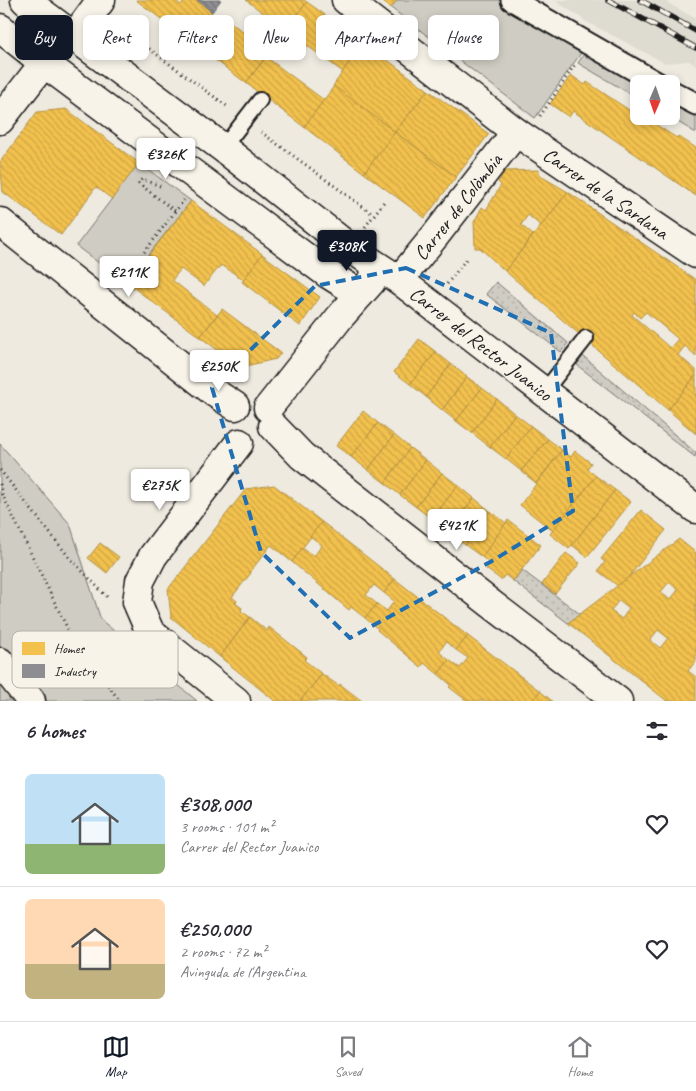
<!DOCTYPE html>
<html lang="en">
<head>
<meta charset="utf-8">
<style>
	body { margin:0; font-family:Caveat,sans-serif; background:#f2f2f3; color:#2b2b33; height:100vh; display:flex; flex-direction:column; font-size:19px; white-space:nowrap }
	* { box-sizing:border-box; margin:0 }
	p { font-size:16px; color:#7c7c81 }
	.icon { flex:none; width:28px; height:28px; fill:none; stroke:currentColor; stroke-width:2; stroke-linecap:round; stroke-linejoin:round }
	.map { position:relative; height:701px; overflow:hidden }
	.drawer { display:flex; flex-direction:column; background:#fff; flex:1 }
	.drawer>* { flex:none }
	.top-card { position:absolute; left:15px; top:15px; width:666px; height:45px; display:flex; gap:10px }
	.needle { width:32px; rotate:182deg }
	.tools { position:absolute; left:630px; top:75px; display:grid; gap:10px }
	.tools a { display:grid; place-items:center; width:50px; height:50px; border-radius:8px; background:#fff; box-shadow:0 2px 8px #0003; font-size:25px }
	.price { position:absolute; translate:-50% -42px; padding:0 11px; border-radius:5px; background:#fff; color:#222; font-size:16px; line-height:32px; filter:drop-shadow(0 1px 2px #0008) }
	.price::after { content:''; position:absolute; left:50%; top:30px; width:15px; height:11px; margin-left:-8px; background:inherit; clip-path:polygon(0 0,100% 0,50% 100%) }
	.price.selected { background:#111827; color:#fff }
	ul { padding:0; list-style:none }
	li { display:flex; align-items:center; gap:15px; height:125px; padding:0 25px }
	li+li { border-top:1px solid #e1e1e2 }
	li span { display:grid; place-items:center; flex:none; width:140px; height:100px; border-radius:8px; color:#555 }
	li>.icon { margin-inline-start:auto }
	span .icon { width:60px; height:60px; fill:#fffc; stroke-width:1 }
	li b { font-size:21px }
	h2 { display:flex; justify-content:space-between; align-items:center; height:60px; padding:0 25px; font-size:21px }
	.pill { padding:0 18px; border-radius:8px; background:#fff; box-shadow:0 2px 8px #0003; font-size:18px; line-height:45px }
	.pill.selected { background:#111827; color:#fff }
	.tab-bar { display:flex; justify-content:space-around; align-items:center; height:70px; border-top:1px solid #e1e1e2; background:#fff; font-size:14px; color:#7c7c81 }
	.tab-bar a { display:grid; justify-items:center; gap:2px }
	.tab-bar .selected { color:#111827 }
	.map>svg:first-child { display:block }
	.built { fill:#dedbd1 }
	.green { fill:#cfccc3; stroke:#767470 }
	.garden { fill:url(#garden-dots); stroke:#767470 }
	.homes { fill:url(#homes-back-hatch); stroke:#b2903f; fill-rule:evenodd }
	.industry { fill:url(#industry-back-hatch); stroke:#6b6b6f }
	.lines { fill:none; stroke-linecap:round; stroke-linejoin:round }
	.service-casing { stroke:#1c1c1c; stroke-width:18 }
	.pedestrian-casing { stroke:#1c1c1c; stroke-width:25 }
	.minor-casing { stroke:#1c1c1c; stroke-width:31 }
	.secondary-casing { stroke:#1c1c1c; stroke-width:31 }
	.motorway-casing { stroke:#1c1c1c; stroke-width:31 }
	.path { stroke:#1c1c1c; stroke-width:3; stroke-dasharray:1 4; stroke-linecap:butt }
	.service { stroke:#f7f3e8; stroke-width:14 }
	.pedestrian { stroke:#f7f3e8; stroke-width:21 }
	.minor { stroke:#f7f3e8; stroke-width:28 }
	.secondary { stroke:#f7f3e8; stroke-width:28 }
	.motorway { stroke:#f7f3e8; stroke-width:28 }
	.rail-casing { stroke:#1c1c1c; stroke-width:5.5 }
	.rail { stroke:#f7f3e8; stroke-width:4; stroke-dasharray:11; stroke-linecap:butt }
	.marked { fill:none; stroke:#1f6fb2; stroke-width:4; stroke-dasharray:10 6; stroke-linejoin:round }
	.labels { text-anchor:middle; stroke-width:5; stroke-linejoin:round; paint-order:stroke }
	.street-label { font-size:20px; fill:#1c1c1c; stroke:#f7f3e8 }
	.key { fill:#f7f3e8; stroke:#b5b2ab; stroke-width:1 }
	.key-label { font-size:14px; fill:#1c1c1c }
</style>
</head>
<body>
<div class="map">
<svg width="696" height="701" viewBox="0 0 696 701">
	<defs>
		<pattern id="garden-dots" width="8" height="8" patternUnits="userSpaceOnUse" patternTransform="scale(1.25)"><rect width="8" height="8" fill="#cfccc3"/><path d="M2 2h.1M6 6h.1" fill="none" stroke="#b1afa7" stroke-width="1.8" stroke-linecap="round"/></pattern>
		<pattern id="homes-back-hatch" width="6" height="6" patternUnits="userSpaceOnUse" patternTransform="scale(1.25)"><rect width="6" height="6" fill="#f2c14e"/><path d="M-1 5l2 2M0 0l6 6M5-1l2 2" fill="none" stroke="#cfa544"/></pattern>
		<pattern id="industry-back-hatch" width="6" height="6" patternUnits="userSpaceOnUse" patternTransform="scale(1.25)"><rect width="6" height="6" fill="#8d8d92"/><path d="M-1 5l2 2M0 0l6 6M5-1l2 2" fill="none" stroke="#727276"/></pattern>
	</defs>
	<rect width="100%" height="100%" fill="#eeeae0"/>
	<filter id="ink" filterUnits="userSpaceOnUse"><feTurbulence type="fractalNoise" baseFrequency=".02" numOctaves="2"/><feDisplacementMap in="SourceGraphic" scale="10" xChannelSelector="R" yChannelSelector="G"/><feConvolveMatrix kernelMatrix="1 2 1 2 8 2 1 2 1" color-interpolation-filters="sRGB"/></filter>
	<g filter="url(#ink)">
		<path class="built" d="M554,0h109l33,19v46l-7,-4 -24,2 -78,-41z"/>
		<g class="green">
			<path d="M397,0h102l84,50 -48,68 -144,-110z"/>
			<path d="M586,51l53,33v15l-61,-36z"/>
			<path d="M671,102l25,15v16l-28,-17h3z"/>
			<path d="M139,163l52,38 -65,82 -50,-37z"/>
			<path d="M0,444l70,80 31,96 96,81h-197z"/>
		</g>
		<g class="garden">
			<path d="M496,282l72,61 -7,9 -75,-58z"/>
			<path d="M583,356l113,97 -1,4 -118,-92z"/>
			<path d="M522,570l58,44 -12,9 -55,-42z"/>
		</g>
		<g class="homes">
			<path d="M136,0h39l6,5 4,-5h12l15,12 -22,29z"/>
			<path d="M246,0h58l3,2 -21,28z"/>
			<path d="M380,0h17l-6,8z"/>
			<path d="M307,2l56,40 -20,30 -57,-42z"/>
			<path d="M212,14l16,12 2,-4 23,17 -2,4 16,12 -21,28 -56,-42z"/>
			<path d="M363,42l65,48 -33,42 -62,-46z"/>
			<path d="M266,57l58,43 -20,27 -58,-44z"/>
			<path d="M571,75l14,10 2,-3 54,36 2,-2 29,19 5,3 1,-2 18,12v48l-123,-85 -4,6 -19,-13z"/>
			<path d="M334,86l61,46 -31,41 -60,-46z"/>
			<path d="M428,90l61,44 -33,43 -61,-45z"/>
			<path d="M66,109l73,54 -27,36 -16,-12 -35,48 -58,-43 -3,-30 37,-50z"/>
			<path d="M395,132l61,45 -31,41 -61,-45z"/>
			<path d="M539,170v5l29,17 -27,34 -13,-11 -7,10 12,10 -28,36 -25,-23h-5l-1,-26 8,-15 4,3 15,-25 -3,-3 7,-11z"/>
			<path d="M568,192l128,88v76l-11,-10 -7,9 18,15v5l-28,35 -163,-139zM634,312l6,6 6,-6 32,27 -8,9 -38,-33z"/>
			<path d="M191,201l71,53 -18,26 -21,-14h-3l-16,20 -23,-17 -9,11 45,35 -17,22 -73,-54z"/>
			<path d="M262,254l58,43 -20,29 -58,-44z"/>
			<path d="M222,309l59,44 -5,6 -35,8 -41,-30z"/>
			<path d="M419,339l17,13 -26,32 -16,-12z"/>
			<path d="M436,352l15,12 -25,33 -16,-13z"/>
			<path d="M451,364l16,13 -25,33 -16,-13z"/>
			<path d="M696,375v59l-28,-24z"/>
			<path d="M467,377l15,11 -26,33 -14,-11z"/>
			<path d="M482,388l15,11 -25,34 -16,-12z"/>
			<path d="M497,399l18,15 -25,33 -18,-14z"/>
			<path d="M363,411l15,12 -27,34 -15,-11z"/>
			<path d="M515,414l16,12 -25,33 -16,-12z"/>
			<path d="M378,423l16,12 -26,35 -17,-13z"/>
			<path d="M531,426l17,13 -27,32 -15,-12z"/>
			<path d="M394,435l16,13 -25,35 -17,-13z"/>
			<path d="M548,439l14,11 -26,33 -15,-12z"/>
			<path d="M410,448l16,12 -26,35 -15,-12z"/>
			<path d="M562,450l9,7 4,-6 16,12 -4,6 9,7 -43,55 -33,-26z"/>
			<path d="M426,460l16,13 -26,34 -16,-12z"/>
			<path d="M442,473l16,12 -26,34 -16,-12z"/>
			<path d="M596,476l19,14 -46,59 -19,-15z"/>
			<path d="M274,485l48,37 -30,40 -21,-17 -21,27 1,1 -19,24 5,4 -2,2 7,5 -1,3 9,6 -30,40 -49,-40 -3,-28 78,-100z"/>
			<path d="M458,485l16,13 -26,34 -16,-13z"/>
			<path d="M615,490l16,12 -44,55 -15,-12z"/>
			<path d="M474,498l16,13 -25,34 -17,-13z"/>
			<path d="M641,510l25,20 -38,48 -10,8 -20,-15 7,-9 -4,-3z"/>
			<path d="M490,511l16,12 -24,34 -17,-12z"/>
			<path d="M508,520l33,25 -28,36 -8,-6 -4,5 -5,-4 -10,-7 4,-5 -8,-7z"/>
			<path d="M322,522l73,57 -11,14 -10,-8 -8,10 11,9 -12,14 -14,-11 -2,3 -57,-48 10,-14 12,8 8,-11 -12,-9z"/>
			<path d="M679,539l17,14v108l-8,10 8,6v24h-29l-99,-78zM669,582l9,8 -8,10 -9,-8zM619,600l10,8 -7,11 -11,-8zM658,630l10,8 -8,10 -10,-8z"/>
			<path d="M100,543l19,14 -12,16 -19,-15z"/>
			<path d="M566,553l14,10 -25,31 -13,-10z"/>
			<path d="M395,579l73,57 -12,14 -10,-8 -7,10 10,8 -11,14 -14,-11 -3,4 -44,-37 1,-1 -13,-11 12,-14 10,7 7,-10 -10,-8z"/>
			<path d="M250,617l17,14 2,-4 38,30 -3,3 18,14 -22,27h-25l-55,-44z"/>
			<path d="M468,636l72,55 -8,10h-10l-3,-2 -2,2h-50l-18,-14 2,-2 -13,-11 11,-14 11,8 8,-10 -12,-8z"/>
			<path d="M322,674l17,12 1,-2 22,17h-62z"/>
			<path d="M540,691l12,10h-20z"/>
		</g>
		<path class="industry" d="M197,0h24l-9,12z"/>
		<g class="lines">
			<g class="service-casing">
				<g id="service">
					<path d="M223,148l37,-48"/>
					<path d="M544,392l42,-54"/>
				</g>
			</g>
			<g class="pedestrian-casing">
				<g id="pedestrian">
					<path d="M512,0l147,84"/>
					<path d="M671,91l25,13"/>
				</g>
			</g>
			<g class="minor-casing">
				<g id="minor">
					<path id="s1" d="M346,0l170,132 180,122"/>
					<path d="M0,28l44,35 284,211 32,20"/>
					<path d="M74,37l27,-37"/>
					<path d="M0,120l44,-57"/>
					<path d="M0,222l215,171 20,13"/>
					<path id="s2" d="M399,280l36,-44 81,-104"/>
					<path d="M268,408l72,-91 31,-35"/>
					<path d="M273,426l29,30 188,147 128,98"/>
					<path d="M236,701l-86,-69 -13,-30 3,-21 13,-25 86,-113"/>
				</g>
			</g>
			<g class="secondary-casing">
				<g id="secondary">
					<path id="s3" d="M25,0l198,148 127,100 49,32 297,229"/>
				</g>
			</g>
			<g class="motorway-casing">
				<path id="motorway" d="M0,662l31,39"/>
			</g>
			<g class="path">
				<path d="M117,25l111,82"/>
				<path d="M540,116l36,-53"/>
				<path d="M261,132l113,83"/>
				<path d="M160,186l-18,-7 -4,4 37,28"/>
				<path d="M365,227l21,-28"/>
				<path d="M120,284l64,-84"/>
				<path d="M447,284l20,-26"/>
				<path d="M0,470l69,87 40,42"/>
				<path d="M0,484l2,10 70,144 48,63"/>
			</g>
			<use href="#service" class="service"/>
			<use href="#pedestrian" class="pedestrian"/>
			<use href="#minor" class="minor"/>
			<use href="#secondary" class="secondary"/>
			<use href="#motorway" class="motorway"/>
			<g class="rail-casing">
				<g id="rail">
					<path d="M608,0l88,48"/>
					<path d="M640,0l56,31"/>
				</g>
			</g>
			<use href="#rail" class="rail"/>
		</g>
	</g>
	<path class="marked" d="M406,268l145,65 22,178 -81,50 -142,77 -89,-86 -49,-164 103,-102z"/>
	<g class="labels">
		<g class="street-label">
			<text dy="7" stroke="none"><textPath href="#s1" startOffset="324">Carrer de la Sardana</textPath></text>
			<text dy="7" stroke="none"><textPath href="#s2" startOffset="94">Carrer de Colòmbia</textPath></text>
			<text dy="7" stroke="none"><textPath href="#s3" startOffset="571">Carrer del Rector Juanico</textPath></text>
		</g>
	</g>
	<rect x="12" y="631" width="166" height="57" rx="8" class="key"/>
	<rect x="22" y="642" width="23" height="13" fill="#f2c14e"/>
	<rect x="22" y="664" width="23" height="14" fill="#8d8d92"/>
	<g class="key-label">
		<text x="54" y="653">Homes</text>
		<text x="54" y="676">Industry</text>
	</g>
</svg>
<div class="tools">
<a><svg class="needle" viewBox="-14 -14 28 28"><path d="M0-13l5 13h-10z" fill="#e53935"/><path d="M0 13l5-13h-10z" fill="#7c7c81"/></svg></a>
</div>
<b class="price" style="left:166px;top:180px">€326K</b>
<b class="price selected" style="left:347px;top:272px">€308K</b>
<b class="price" style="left:129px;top:298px">€211K</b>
<b class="price" style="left:219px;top:392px">€250K</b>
<b class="price" style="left:160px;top:511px">€275K</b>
<b class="price" style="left:457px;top:551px">€421K</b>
<div class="top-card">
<a class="pill selected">Buy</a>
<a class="pill">Rent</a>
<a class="pill">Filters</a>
<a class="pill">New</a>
<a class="pill">Apartment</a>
<a class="pill">House</a>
</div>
</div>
<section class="drawer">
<h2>6 homes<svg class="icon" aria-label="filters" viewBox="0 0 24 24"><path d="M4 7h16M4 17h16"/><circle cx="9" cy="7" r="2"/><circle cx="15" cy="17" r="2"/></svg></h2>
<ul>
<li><span style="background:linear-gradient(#bfe0f5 70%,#8fb573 0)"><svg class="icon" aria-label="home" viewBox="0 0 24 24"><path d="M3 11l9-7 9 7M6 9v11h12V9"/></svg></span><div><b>€308,000</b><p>3 rooms · 101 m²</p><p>Carrer del Rector Juanico</p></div><svg class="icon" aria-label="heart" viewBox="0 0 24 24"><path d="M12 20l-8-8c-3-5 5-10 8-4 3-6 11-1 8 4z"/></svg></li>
<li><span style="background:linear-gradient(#ffd9b3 65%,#c2b280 0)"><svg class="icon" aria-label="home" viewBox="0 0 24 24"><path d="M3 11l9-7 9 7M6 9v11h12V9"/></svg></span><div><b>€250,000</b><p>2 rooms · 72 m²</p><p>Avinguda de l'Argentina</p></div><svg class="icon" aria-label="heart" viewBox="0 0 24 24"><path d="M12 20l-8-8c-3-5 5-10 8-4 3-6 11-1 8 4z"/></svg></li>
</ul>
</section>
<nav class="tab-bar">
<a class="selected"><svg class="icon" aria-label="map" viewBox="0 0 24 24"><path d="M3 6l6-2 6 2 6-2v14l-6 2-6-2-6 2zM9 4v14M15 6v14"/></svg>Map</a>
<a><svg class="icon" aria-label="saved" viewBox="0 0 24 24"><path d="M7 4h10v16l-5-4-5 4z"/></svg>Saved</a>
<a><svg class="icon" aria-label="home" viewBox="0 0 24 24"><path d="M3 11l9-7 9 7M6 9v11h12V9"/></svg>Home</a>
</nav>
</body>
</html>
